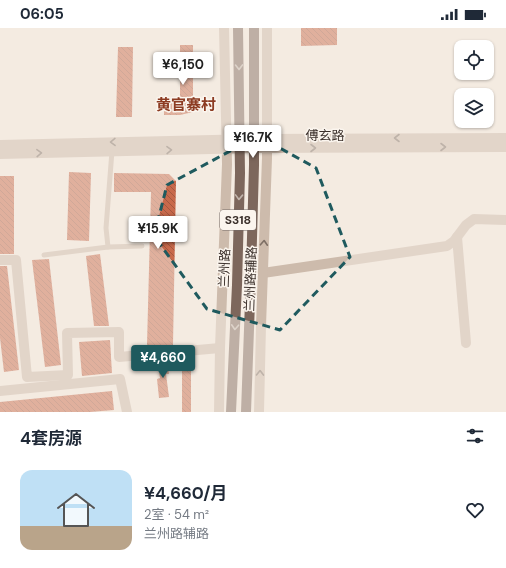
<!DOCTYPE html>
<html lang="zh">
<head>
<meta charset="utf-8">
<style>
	body { margin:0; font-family:"DM Sans","Noto Sans SC",sans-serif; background:#f2f2f3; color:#1f2937; height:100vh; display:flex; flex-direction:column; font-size:15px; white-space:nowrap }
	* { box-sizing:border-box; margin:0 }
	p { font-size:13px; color:#747a83 }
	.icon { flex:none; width:22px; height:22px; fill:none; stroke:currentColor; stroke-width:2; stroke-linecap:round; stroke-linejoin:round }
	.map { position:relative; height:384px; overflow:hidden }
	.panel { display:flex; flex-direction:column; background:#fff; flex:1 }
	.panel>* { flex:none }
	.fabs { position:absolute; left:454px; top:12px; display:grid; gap:8px }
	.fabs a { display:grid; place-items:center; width:40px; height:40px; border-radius:8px; background:#fff; box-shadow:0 1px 3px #0004; font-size:20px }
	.price { position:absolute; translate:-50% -34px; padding:0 9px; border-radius:4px; background:#fff; color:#222; font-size:13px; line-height:26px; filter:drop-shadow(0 1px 2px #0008) }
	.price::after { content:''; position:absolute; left:50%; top:24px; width:12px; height:9px; margin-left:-6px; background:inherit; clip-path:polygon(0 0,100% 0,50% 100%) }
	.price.selected { background:#1f5a5e; color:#fff }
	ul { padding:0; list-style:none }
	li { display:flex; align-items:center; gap:12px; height:100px; padding:0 20px }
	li+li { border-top:1px solid #e0e1e3 }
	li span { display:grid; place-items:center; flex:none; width:112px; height:80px; border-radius:12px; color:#555 }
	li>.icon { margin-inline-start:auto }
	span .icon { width:48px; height:48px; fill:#fffc; stroke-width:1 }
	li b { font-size:17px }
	h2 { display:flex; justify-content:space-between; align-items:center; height:48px; padding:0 20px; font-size:17px }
	.status { display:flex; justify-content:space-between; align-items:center; height:28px; padding:0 20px; background:#fff; direction:ltr }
	.status svg { height:11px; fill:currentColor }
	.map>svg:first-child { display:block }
	.building { fill:url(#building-back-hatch) }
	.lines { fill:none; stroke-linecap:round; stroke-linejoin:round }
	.service { stroke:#cdbbac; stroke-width:5 }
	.minor { stroke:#cdbbac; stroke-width:10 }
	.tertiary { stroke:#cdbbac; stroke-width:10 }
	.primary { stroke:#7d675c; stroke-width:10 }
	.oneway { stroke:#c2b5ac }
	.oneway2 { stroke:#7d6f65 }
	.marked { fill:none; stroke:#1f5a5e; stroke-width:3; stroke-dasharray:8 5; stroke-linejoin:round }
	.labels { text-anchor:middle; stroke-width:3; stroke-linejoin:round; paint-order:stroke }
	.shield { fill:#fbf5ee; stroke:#756b66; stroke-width:1 }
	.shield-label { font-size:12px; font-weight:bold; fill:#3b302b }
	.street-label { font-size:13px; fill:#3b302b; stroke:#fbf5ee }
	.quarter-label { font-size:15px; font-weight:bold; fill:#8c3b22; stroke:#fbf5ee }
</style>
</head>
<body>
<div class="status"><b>06:05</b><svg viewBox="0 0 49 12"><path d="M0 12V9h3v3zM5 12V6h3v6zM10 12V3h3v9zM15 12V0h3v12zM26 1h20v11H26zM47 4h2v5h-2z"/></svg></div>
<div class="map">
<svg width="506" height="384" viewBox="0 0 506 384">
	<defs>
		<pattern id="building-back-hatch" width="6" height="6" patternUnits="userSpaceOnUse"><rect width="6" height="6" fill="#c8694b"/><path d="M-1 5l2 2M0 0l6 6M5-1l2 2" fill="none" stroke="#a4573f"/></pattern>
	</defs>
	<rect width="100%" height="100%" fill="#f4ebe1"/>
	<g class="building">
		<path d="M301,0h36v17l-36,1z"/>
		<path d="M180,17h13v67l-13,3h-16v-17h16z"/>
		<path d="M118,19h15l-1,70h-16z"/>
		<path d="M69,144l22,1 -2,68 -22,-1z"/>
		<path d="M114,145l55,1 7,7 -3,164h-26l4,-153h-37z"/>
		<rect x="0" y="148" width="14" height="78"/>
		<path d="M100,226l9,72h-15l-8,-70z"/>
		<path d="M49,231l12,106 -16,2 -13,-107z"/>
		<path d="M0,238h7l12,104 -15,2 -4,-34z"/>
		<path d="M110,312l2,33 -30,3 -3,-34z"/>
		<path d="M167,331l2,15h-3l3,23 -10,1 -2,-19 3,-1 -3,-18z"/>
		<rect x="182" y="335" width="9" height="49"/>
		<path d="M112,363l2,19 -24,2h-90v-10z"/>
	</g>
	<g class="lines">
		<g class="service">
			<path d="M108,219l-2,-19 6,-77"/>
			<path d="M44,227l64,-8 34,-1"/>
		</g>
		<g class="minor">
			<path d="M457,209l9,106"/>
			<path d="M0,232h16l11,117 41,-2 -1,-42 52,-1v25l101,-9"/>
			<path d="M263,245l184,-27 7,-5 12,-16 8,-6 31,1"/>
			<path d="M0,363l120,-12 7,33"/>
		</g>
		<g class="tertiary">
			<path d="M0,117l254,-6 252,-1"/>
			<path d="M0,126l254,-6 252,-1"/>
			<path d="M219,384l1,-64 7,-184 -3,-136"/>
			<path d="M259,384l2,-86 6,-168v-130"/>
		</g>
		<g class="primary">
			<path d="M231,384l6,-127 3,-112 -2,-145"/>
			<path d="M246,384l5,-138 3,-109v-137"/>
		</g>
	</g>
	<defs><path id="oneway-chevron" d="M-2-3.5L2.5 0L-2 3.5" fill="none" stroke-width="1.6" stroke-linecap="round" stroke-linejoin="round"/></defs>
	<g class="oneway">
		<use href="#oneway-chevron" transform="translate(239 39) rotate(89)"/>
		<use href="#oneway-chevron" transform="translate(239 169) rotate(92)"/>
		<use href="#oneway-chevron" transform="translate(235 299) rotate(93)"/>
	</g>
	<g class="oneway2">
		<use href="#oneway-chevron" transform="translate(397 110) rotate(180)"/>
		<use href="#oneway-chevron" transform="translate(113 114) rotate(179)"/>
		<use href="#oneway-chevron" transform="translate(443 119)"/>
		<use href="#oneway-chevron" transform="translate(313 120)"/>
		<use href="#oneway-chevron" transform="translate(169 122) rotate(-1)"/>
		<use href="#oneway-chevron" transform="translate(39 125) rotate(-2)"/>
		<use href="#oneway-chevron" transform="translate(264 215) rotate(-87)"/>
		<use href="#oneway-chevron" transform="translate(260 345) rotate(-89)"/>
	</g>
	<path d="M0 0H506V384H0ZM258,108l58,32 34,89 -70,73 -73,-21 -53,-73 13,-51z" fill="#f4ebe1" fill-opacity=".55" fill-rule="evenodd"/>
	<path class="marked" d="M258,108l58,32 34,89 -70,73 -73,-21 -53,-73 13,-51z"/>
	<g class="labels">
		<rect class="shield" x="220" y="182" width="36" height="20" rx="3"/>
		<g class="shield-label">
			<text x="238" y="196">S318</text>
		</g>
		<g class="street-label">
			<text x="325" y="112">傅玄路</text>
			<text transform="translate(224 240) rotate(-88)" y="5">兰州路</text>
			<text transform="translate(250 251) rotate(-88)" y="5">兰州路辅路</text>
		</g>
		<g class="quarter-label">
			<text x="186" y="82">黄官寨村</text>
		</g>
	</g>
</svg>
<div class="fabs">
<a><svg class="icon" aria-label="locate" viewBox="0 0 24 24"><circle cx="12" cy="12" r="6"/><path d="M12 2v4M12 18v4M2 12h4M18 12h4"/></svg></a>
<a><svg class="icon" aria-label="layers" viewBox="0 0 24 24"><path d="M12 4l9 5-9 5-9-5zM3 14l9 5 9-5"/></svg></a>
</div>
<b class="price" style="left:183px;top:58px">¥6,150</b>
<b class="price" style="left:253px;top:131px">¥16.7K</b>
<b class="price" style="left:158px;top:222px">¥15.9K</b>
<b class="price selected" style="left:163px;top:351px">¥4,660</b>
</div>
<section class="panel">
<h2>4套房源<svg class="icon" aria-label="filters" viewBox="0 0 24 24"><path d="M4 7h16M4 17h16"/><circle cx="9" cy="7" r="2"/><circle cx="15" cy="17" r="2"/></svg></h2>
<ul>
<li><span style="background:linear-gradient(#bfe0f5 70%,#b9a48a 0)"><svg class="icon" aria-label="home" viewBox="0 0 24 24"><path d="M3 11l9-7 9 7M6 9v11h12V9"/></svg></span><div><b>¥4,660/月</b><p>2室 · 54 m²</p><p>兰州路辅路</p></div><svg class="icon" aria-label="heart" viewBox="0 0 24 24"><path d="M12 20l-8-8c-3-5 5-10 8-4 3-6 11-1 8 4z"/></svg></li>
</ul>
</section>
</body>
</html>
